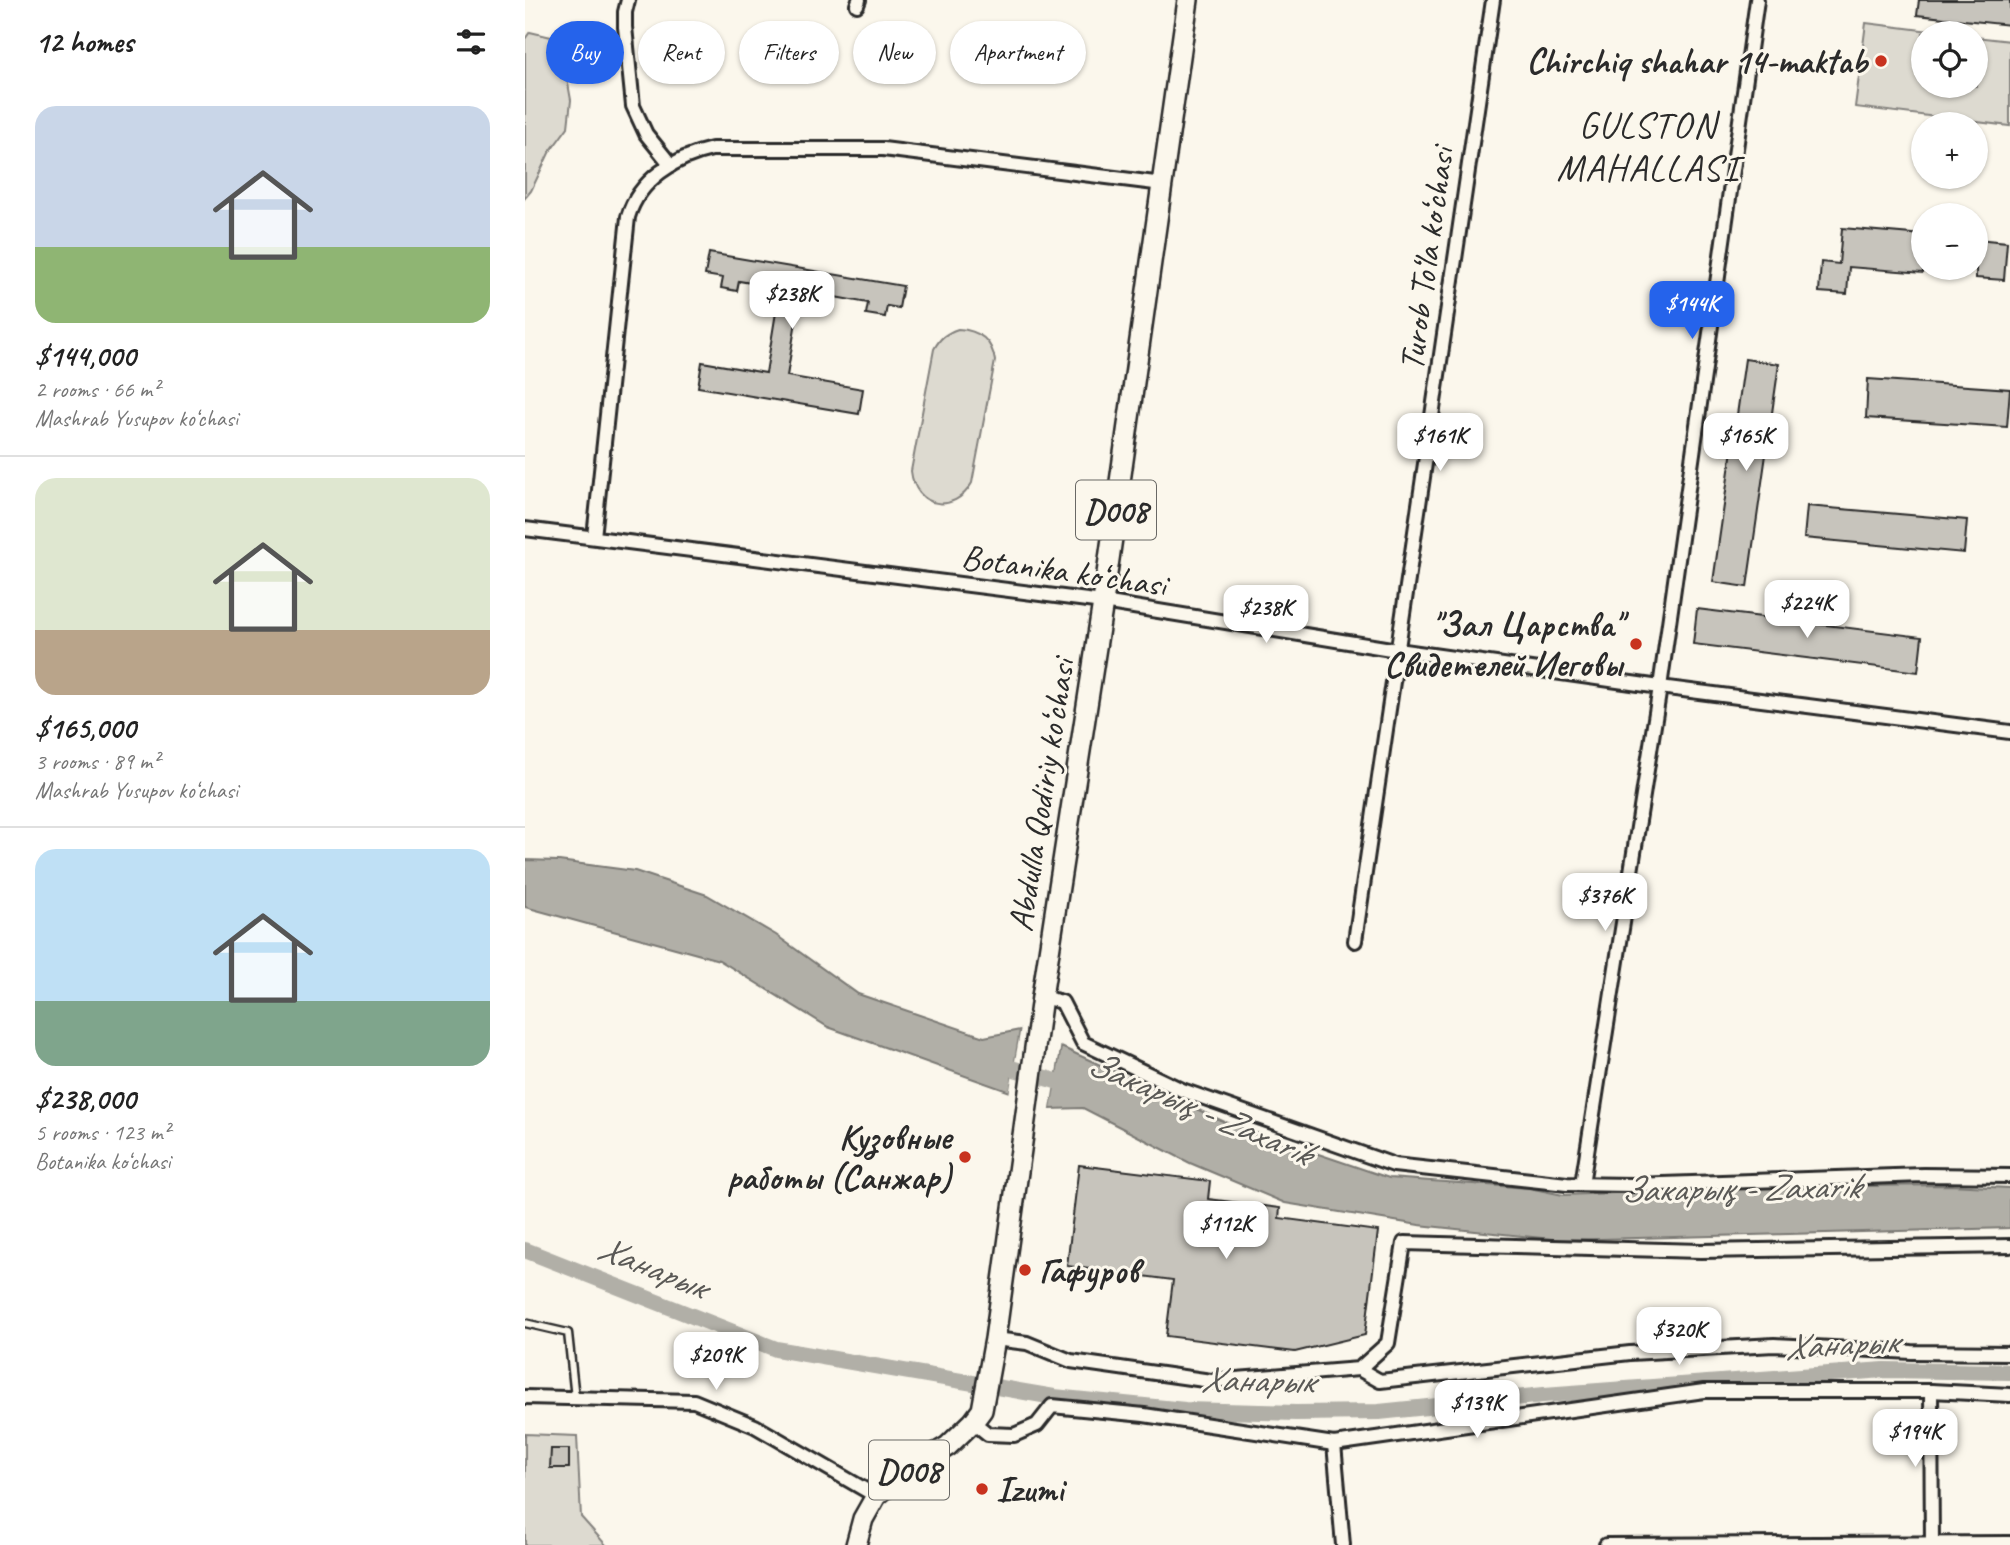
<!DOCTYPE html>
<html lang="en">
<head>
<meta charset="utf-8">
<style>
	body { margin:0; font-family:Caveat,sans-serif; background:#f2f2f2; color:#222; height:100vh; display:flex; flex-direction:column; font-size:26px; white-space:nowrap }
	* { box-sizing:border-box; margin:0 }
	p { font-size:23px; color:#767676 }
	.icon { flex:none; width:38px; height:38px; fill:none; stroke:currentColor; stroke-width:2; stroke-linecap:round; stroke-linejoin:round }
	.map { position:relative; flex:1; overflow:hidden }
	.panel { display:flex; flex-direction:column; background:#fff; width:525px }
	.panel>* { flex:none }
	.hud { position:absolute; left:21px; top:21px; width:665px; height:63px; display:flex; gap:14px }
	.fabs { position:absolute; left:1386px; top:21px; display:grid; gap:14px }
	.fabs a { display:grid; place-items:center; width:77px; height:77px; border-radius:50%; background:#fff; box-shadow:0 2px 5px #0004; font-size:35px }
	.price { position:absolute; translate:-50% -60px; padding:0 16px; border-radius:14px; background:#fff; color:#222; font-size:23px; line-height:46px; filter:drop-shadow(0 2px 4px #0008) }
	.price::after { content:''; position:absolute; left:50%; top:42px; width:21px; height:16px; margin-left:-10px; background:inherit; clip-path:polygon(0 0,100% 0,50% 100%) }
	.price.current { background:#2563eb; color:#fff }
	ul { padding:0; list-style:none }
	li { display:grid; align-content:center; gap:14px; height:371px; padding:0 35px }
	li+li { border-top:2px solid #e0e0e0 }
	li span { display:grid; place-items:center; height:217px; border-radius:21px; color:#555 }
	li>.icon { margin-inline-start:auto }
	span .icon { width:126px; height:126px; fill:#fffc; stroke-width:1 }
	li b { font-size:30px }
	h2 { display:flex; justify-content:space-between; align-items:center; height:84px; padding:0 35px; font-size:30px }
	.chip { padding:0 24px; border-radius:32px; background:#fff; box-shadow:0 2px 5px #0004; font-size:24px; line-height:63px }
	.chip.current { background:#2563eb; color:#fff }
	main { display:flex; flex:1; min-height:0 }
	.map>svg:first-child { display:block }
	.green { fill:#dddad0; stroke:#84827e; stroke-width:2 }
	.water { fill:#b1afa7; stroke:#7b7a75; stroke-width:2 }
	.pier { fill:#fbf7ec }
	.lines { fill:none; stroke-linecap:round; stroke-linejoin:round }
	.canal { stroke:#b1afa7; stroke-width:16 }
	.building { fill:#c7c4bc; stroke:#2b2b2b; stroke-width:2 }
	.service-casing { stroke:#2b2b2b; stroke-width:11 }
	.minor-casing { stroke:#2b2b2b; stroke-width:18 }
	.primary-casing { stroke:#2b2b2b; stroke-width:24 }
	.service { stroke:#fbf7ec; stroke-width:6 }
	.minor { stroke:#fbf7ec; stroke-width:12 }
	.primary { stroke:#fbf7ec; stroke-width:19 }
	.poi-dot { fill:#c8321e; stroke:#fbf7ec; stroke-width:2.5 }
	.labels { text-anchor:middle; stroke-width:6; stroke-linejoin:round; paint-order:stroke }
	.shield { fill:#fbf7ec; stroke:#696865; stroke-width:2 }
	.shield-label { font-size:33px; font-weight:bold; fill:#2b2b2b }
	.poi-label { font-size:35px; font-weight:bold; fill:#2b2b2b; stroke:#fbf7ec; text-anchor:end }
	.street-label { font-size:35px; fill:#2b2b2b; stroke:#fbf7ec }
	.neighbourhood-label { font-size:37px; letter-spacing:2px; fill:#2b2b2b; stroke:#fbf7ec }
	.water-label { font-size:37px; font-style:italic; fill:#5a5956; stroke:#fbf7ec }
</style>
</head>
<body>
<main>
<section class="panel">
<h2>12 homes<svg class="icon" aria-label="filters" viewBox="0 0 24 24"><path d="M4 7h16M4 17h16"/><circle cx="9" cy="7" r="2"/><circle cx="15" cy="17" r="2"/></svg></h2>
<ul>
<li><span style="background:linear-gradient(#c9d6e8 65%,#8fb573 0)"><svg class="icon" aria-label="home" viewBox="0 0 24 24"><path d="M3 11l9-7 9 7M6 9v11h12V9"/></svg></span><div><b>$144,000</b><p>2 rooms · 66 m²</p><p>Mashrab Yusupov ko‘chasi</p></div></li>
<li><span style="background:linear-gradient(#dfe7d0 70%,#b9a48a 0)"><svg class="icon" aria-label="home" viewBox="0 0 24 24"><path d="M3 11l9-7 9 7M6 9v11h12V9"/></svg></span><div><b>$165,000</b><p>3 rooms · 89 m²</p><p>Mashrab Yusupov ko‘chasi</p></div></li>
<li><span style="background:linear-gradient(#bfe0f5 70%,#7fa58c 0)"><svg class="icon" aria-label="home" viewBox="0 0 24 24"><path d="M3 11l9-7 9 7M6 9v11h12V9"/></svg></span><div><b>$238,000</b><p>5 rooms · 123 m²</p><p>Botanika ko‘chasi</p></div></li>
</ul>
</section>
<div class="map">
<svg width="1485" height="1545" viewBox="0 0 1485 1545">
	<rect width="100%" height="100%" fill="#fbf7ec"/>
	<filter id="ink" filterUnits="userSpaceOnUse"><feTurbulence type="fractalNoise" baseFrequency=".0143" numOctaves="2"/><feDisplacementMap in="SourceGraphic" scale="14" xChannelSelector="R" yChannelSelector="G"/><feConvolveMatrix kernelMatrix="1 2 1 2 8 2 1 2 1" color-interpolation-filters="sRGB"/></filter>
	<g filter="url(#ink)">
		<g class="green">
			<path d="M1341,23l80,10h-23v53h53v-49l34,4v85l-155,-19z"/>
			<path d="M5,32l30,7 11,61 -3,27 -19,26 -18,38 -6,7v-159z"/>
			<path d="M433,329c21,1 34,11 37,32l-23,122c-18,32 -57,25 -61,-12l23,-122c6,-11 12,-16 24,-20z"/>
			<path d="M0,1434l52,2 4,81 25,28h-81z"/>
		</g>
		<g class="water">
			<path d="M0,860l34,1 76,10 72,24 69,40 82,59 126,43 36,-7 -10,62 -182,-65 -109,-67 -194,-53z"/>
			<path d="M536,1047l166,76 162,55 140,10 34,7 204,-8 183,-2 60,3v40l-449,12 -142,-15 -134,-22 -95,-40 -107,-55 -33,1z"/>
		</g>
		<g class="pier">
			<path d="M496,1027l3,4 -11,61 -4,3z"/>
			<path d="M536,1043l-11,66 -1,4 -3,-4 12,-63z"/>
		</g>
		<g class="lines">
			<g class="canal">
				<path d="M469,1063l79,23"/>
				<path d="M0,1250l251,99 278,48 131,13 111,3 83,-1 165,-17 340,-25 126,2"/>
			</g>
		</g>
		<g class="building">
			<path d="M1394,0h91v25l-93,-10z"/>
			<path d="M1317,228l81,7v38l-74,-6 -2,27 -28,-2 2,-30 18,2z"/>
			<path d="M1451,239l31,3 -3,38 -28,-2z"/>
			<path d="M184,253l194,33 -4,22 -12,-2 -2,11 -19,-3 2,-11 -67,-12 -14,85 76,13 -4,25 -161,-27 4,-25 64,11 14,-85 -41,-7 -2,10 -16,-3 2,-10 -18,-3z"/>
			<path d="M1220,359l34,5 -32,223 -34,-5z"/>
			<path d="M1343,379l142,10 -3,38 -141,-9z"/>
			<path d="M1282,506l160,14 -3,33 -160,-15z"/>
			<path d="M1172,609l225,28 -4,35 -225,-28z"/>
			<path d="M554,1165l131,16 -2,18 72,9 -1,10 99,13 -13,104 -70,17 -129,-16 7,-56 -106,-14z"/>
			<path d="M26,1449h18v19h-19z"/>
		</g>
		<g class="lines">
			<g class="service-casing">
				<path id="service" d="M0,1323l43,10 7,65"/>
			</g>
			<g class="minor-casing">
				<g id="minor">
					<path d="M103,0l-3,12v15l8,79 13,28 25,31"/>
					<path d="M332,5l2,-5"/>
					<path d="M0,529l578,73 294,48 263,37 350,45"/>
					<path d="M69,537l34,-320c11,-37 47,-60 84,-68h171l280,35"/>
					<path d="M830,941l138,-941"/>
					<path d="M517,997l20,5 21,41 99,47 212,75 173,19 66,1 291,-10 86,1"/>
					<path d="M1057,1184l78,-497 97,-687"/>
					<path d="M470,1339l32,4 44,18 140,20 148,-12 29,-26 16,-100 297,8 309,-5"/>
					<path d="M834,1369l21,12 250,-28 144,-8 138,7 98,1"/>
					<path d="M1406,1391l1,154"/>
					<path d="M0,1397l169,4 61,25 121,70"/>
					<path d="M448,1422l15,12 26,1 23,-10 15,-19 92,9 190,29 370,-53h227l79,4"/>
					<path d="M809,1444l9,101"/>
					<path d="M1081,1545l404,-2"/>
				</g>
			</g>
			<g class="primary-casing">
				<path id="primary" d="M331,1545l7,-26 13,-23 26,-22 46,-28 25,-24 9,-12 13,-71 47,-342 61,-395 85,-602"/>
			</g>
			<use href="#service" class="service"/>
			<use href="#minor" class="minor"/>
			<use href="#primary" class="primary"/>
		</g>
	</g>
	<g class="poi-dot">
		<circle cx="1356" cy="61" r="7"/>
		<circle cx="1111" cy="644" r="7"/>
		<circle cx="440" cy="1157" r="7"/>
		<circle cx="500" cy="1270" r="7"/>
		<circle cx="457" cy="1489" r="7"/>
	</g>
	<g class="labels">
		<g class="shield">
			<rect x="551" y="480.5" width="80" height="59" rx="5"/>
			<rect x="344" y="1440.5" width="80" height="59" rx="5"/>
		</g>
		<g class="shield-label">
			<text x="591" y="522">D008</text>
			<text x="384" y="1482">D008</text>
		</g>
		<g class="poi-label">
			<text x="1342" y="73">Chirchiq shahar 14-maktab</text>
			<text x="1097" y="636">"Зал Царства"<tspan x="1097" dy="40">Свидетелей Иеговы</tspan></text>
			<text x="426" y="1149">Кузовные<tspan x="426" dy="40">работы (Санжар)</tspan></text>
			<text x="514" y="1282" text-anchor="start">Гафуров</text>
			<text x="471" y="1501" text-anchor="start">Izumi</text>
		</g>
		<g class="street-label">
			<text transform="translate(901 259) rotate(-82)" y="12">Turob To‘la ko‘chasi</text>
			<text transform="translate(539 570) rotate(8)" y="12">Botanika ko‘chasi</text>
			<text transform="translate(516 795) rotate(-81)" y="12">Abdulla Qodiriy ko‘chasi</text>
		</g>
		<g class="neighbourhood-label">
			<text x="1123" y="137">GULSTON<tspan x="1123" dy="43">MAHALLASI</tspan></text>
		</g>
		<g class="water-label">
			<text transform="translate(675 1107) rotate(23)" y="13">Закарық - Zaxarik</text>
			<text transform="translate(1215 1187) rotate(-1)" y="13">Закарық - Zaxarik</text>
			<text transform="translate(128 1266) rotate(22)" y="13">Ханарык</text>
			<text transform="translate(1316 1343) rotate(-3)" y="13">Ханарык</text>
			<text transform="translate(732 1379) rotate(1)" y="13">Ханарык</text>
		</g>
	</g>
</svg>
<div class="fabs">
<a><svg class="icon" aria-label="locate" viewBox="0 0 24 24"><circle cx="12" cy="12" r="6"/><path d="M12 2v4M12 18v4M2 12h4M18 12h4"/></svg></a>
<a>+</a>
<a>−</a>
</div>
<b class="price" style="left:267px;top:331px">$238K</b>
<b class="price current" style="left:1167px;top:341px">$144K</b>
<b class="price" style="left:915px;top:473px">$161K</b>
<b class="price" style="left:1221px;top:473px">$165K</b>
<b class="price" style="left:1282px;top:640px">$224K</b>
<b class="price" style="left:741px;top:645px">$238K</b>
<b class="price" style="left:1080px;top:933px">$376K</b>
<b class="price" style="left:701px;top:1261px">$112K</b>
<b class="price" style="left:1154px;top:1367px">$320K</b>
<b class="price" style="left:191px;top:1392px">$209K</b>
<b class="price" style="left:952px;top:1440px">$139K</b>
<b class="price" style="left:1390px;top:1469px">$194K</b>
<div class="hud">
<a class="chip current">Buy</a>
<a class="chip">Rent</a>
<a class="chip">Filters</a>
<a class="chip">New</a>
<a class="chip">Apartment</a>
</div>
</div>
</main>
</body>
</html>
